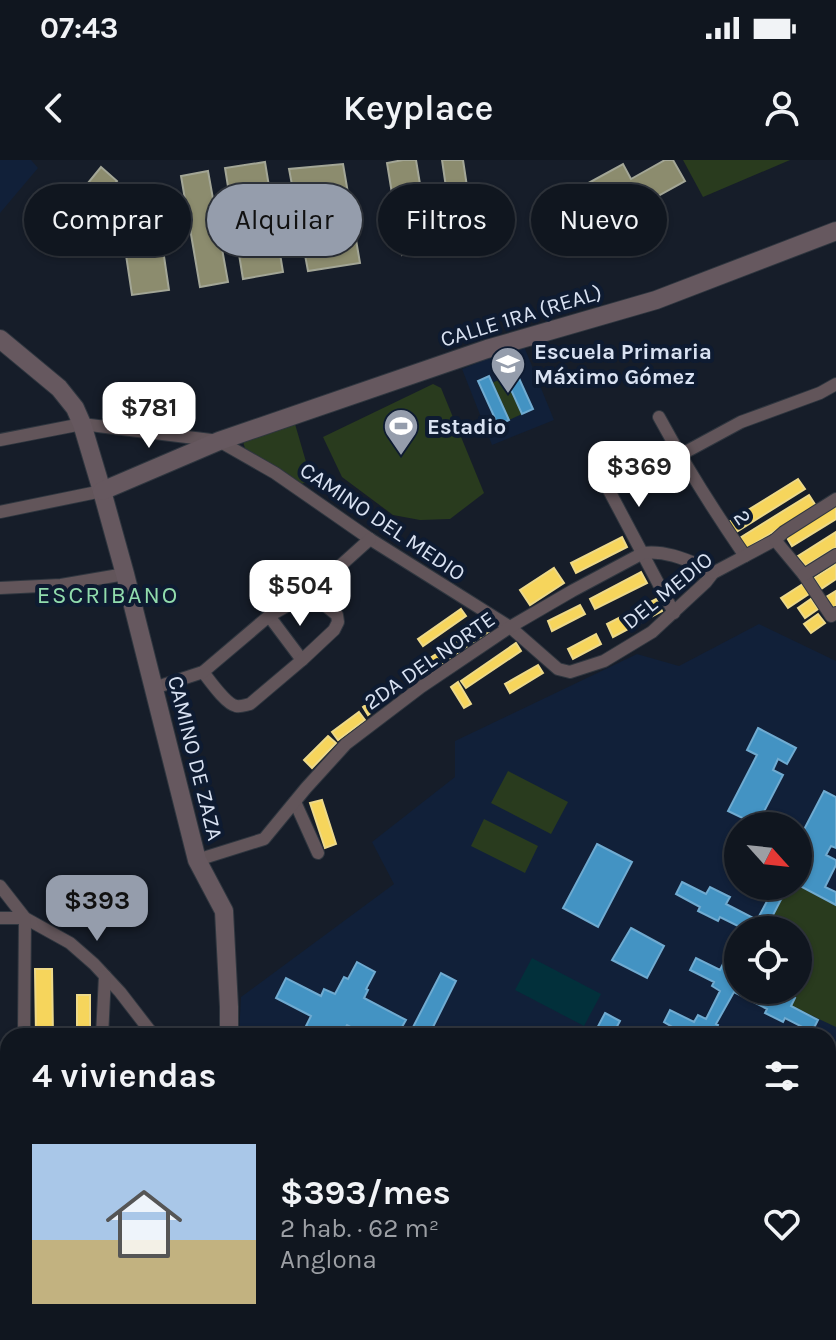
<!DOCTYPE html>
<html lang="es">
<head>
<meta charset="utf-8">
<style>
	body { margin:0; font-family:Karla,sans-serif; background:#191f28; color:#f1f3f6; height:100vh; display:flex; flex-direction:column; font-size:30px; white-space:nowrap }
	* { box-sizing:border-box; margin:0 }
	p { font-size:26px; color:#9c9fa4 }
	.icon { flex:none; width:44px; height:44px; fill:none; stroke:currentColor; stroke-width:2; stroke-linecap:round; stroke-linejoin:round }
	.map { position:relative; flex:1; overflow:hidden }
	.panel { position:absolute; left:0px; top:868px; width:836px; height:312px; display:flex; flex-direction:column; background:#10161f; border-radius:24px 24px 0 0; box-shadow:0 2px 6px #0004,0 0 0 2px #30353d }
	.panel>* { flex:none }
	.hud { position:absolute; left:24px; top:24px; width:788px; height:72px; display:flex; gap:16px }
	.needle { width:52px; rotate:117deg }
	.fabs { position:absolute; left:724px; top:652px; display:grid; gap:16px }
	.fabs a { display:grid; place-items:center; width:88px; height:88px; border-radius:50%; background:#10161f; box-shadow:0 2px 6px #0004,0 0 0 2px #30353d; font-size:40px }
	.price { position:absolute; translate:-50% -68px; padding:0 18px; border-radius:16px; background:#fff; color:#222; font-size:26px; line-height:52px; filter:drop-shadow(0 2px 4px #0008) }
	.price::after { content:''; position:absolute; left:50%; top:48px; width:24px; height:18px; margin-left:-12px; background:inherit; clip-path:polygon(0 0,100% 0,50% 100%) }
	.price.on { background:#959dac; color:#111 }
	ul { padding:0; list-style:none }
	li { display:flex; align-items:center; gap:24px; height:200px; padding:0 32px }
	li span { display:grid; place-items:center; flex:none; width:224px; height:160px; border-radius:0px; color:#555 }
	li>.icon { margin-inline-start:auto }
	span .icon { width:96px; height:96px; fill:#fffc; stroke-width:1 }
	li b { font-size:34px }
	h2 { display:flex; justify-content:space-between; align-items:center; height:96px; padding:0 32px; font-size:34px }
	.tag { padding:0 28px; border-radius:36px; background:#10161f; box-shadow:0 2px 6px #0004,0 0 0 2px #30353d; font-size:28px; line-height:72px }
	.tag.on { background:#959dac; color:#111 }
	.status { display:flex; justify-content:space-between; align-items:center; height:56px; padding:0 40px; background:#10161f; direction:ltr }
	.status svg { height:22px; fill:currentColor }
	header { display:flex; justify-content:space-between; align-items:center; height:104px; padding:0 32px; background:#10161f; font-size:36px; font-weight:600 }
	.map>svg:first-child { display:block }
	.built { fill:#112039; fill-rule:evenodd }
	.green { fill:#293b1e }
	.water { fill:#02303b }
	.homes { fill:#f6d55c; stroke:#edd989; stroke-width:2 }
	.schools { fill:#4393c3; stroke:#70abd1; stroke-width:2 }
	.industry { fill:#8c8c6e; stroke:#a3a696; stroke-width:2 }
	.lines { fill:none; stroke-linecap:round; stroke-linejoin:round }
	.street-casing { stroke:#2f363f; stroke-width:14 }
	.secondary-casing { stroke:#2f363f; stroke-width:20 }
	.highway-casing { stroke:#2f363f; stroke-width:26 }
	.street { stroke:#62555a; stroke-width:12 }
	.secondary { stroke:#66585f; stroke-width:18 }
	.highway { stroke:#5c545c; stroke-width:24 }
	.labels { text-anchor:middle; stroke-width:8; stroke-linejoin:round; paint-order:stroke }
	.street-label { font-size:22px; fill:#d9e2f2; stroke:#0e1b31 }
	.poi-label { font-size:22px; font-weight:bold; fill:#d9e2f2; stroke:#0e1b31; text-anchor:start }
	.neighbourhood-label { font-size:24px; letter-spacing:2px; fill:#91dcad; stroke:#0e1b31 }
</style>
</head>
<body>
<div class="status"><b>07:43</b><svg viewBox="0 0 49 12"><path d="M0 12V9h3v3zM5 12V6h3v6zM10 12V3h3v9zM15 12V0h3v12zM26 1h20v11H26zM47 4h2v5h-2z"/></svg></div>
<header><svg class="icon" aria-label="back" viewBox="0 0 24 24"><path d="M15 5l-7 7 7 7"/></svg>Keyplace<svg class="icon" aria-label="person" viewBox="0 0 24 24"><circle cx="12" cy="8" r="4"/><path d="M4 21q1-7 8-7t8 7"/></svg></header>
<div class="map">
<svg width="836" height="1180" viewBox="0 0 836 1180">
	<rect width="100%" height="100%" fill="#161d29"/>
	<g class="built">
		<path d="M0,0h31l7,8 -38,45z"/>
		<path d="M523,184l31,76 -62,25 -30,-76z"/>
		<path d="M759,464l77,37v469l-8,1v-95h-589l2,-39 153,-113 -22,-42 83,-65v-36l182,-87 42,12zM738,666h60v60h-60zM738,770h60v60h-60z"/>
		<path d="M0,1035h8v137h202v8h-210z"/>
	</g>
	<g class="green">
		<path d="M683,0h107l-87,37z"/>
		<path d="M505,217l17,37 -13,6 -17,-37z"/>
		<path d="M433,224l8,4 43,105 -34,26 -30,1 -27,-5 -51,-38 -19,-40z"/>
		<path d="M295,264l16,55 -11,6 -55,-37 -3,-9z"/>
		<path d="M508,611l60,31 -17,32 -60,-31z"/>
		<path d="M484,659l54,27 -13,27 -54,-27z"/>
		<path d="M798,725l38,20v122l-45,-21 4,-8 -15,-8h18v-34l7,-12 -7,-3v-11h-20l-6,-13 16,-31z"/>
		<path d="M828,908l8,4v33l-8,-4z"/>
		<path d="M253,1172h87l-14,8h-73z"/>
	</g>
	<path class="water" d="M532,798l69,36 -17,32 -69,-36z"/>
	<g class="homes">
		<path d="M798,319l7,10 -72,45 -6,-11z"/>
		<path d="M809,335l7,11 -72,44 -6,-11z"/>
		<path d="M836,344v15l-44,27 -6,-10z"/>
		<path d="M836,372v15l-31,19 -7,-10z"/>
		<path d="M622,377l5,10 -51,26 -5,-10z"/>
		<path d="M836,404v15l-15,10 -7,-11z"/>
		<path d="M554,408l10,15 -34,22 -10,-15z"/>
		<path d="M641,412l6,11 -52,26 -5,-10z"/>
		<path d="M803,424l6,10 -21,14 -7,-10z"/>
		<path d="M836,431v15l-3,2 -7,-11z"/>
		<path d="M656,439l6,12 -49,26 -6,-13z"/>
		<path d="M811,439l7,10 -13,9 -7,-10z"/>
		<path d="M580,445l5,9 -33,17 -4,-10z"/>
		<path d="M461,449l5,7 -43,30 -5,-7z"/>
		<path d="M818,454l7,9 -14,10 -7,-9z"/>
		<path d="M484,465l5,7 -19,12 -5,-8z"/>
		<path d="M596,474l5,10 -28,15 -5,-10z"/>
		<path d="M461,478l6,9 -57,37 -6,-9z"/>
		<path d="M516,483l5,8 -55,37 -5,-7z"/>
		<path d="M538,505l5,8 -33,20 -5,-9z"/>
		<path d="M458,522l13,22 -7,4 -13,-21z"/>
		<path d="M388,528l6,7 -26,20 -5,-8z"/>
		<path d="M359,552l6,8 -27,20 -6,-8z"/>
		<path d="M328,576l8,7 -24,25 -8,-8z"/>
		<path d="M322,640l14,44 -11,4 -15,-45z"/>
		<path d="M35,809h17l1,67h-17z"/>
		<rect x="77" y="835" width="13" height="41"/>
	</g>
	<g class="schools">
		<path d="M513,205l20,44 -11,5 -20,-44z"/>
		<path d="M489,216l20,44 -11,5 -20,-44z"/>
		<path d="M758,568l38,20 -9,16 -9,-5 -5,11 10,5 -26,50 -29,-14 29,-56 -10,-5z"/>
		<path d="M824,631l12,6v51l-5,-2 -5,9 10,5v5l-11,22 11,5v13l-38,-20v-44z"/>
		<path d="M597,684l35,18 -34,65 -35,-19z"/>
		<path d="M682,722l24,12 4,-7 20,10 -4,7 31,16 18,-34h13l-16,31 10,5 -4,8h-32l-26,-13 -2,4 -20,-10 2,-4 -24,-13z"/>
		<path d="M631,768l33,18 -17,32 -35,-18z"/>
		<path d="M738,797v33h21l15,7 4,-7h2l15,8 -4,8 27,14 -6,12 -27,-14 -2,4 -18,-9 2,-4 -33,-17 -18,32 2,1 -3,7 7,4h-34l-24,-14 6,-12 24,12 4,-7 8,4 14,-28 -8,-5 2,-4 -24,-12 6,-12 24,12 4,-8 9,5z"/>
		<path d="M357,802l18,10 -9,17 2,1 -4,8 42,22 -4,7 9,4 30,-58 15,8 -25,50 10,5h-73l-21,-11 -6,11h-28l3,-5 -10,-5 5,-10 -35,-18 10,-20 35,18 3,-7 11,5 9,-17 4,2z"/>
		<path d="M605,853l15,8 -8,15h-19z"/>
		<path d="M8,1152v20h25l-3,8h-30v-10z"/>
		<path d="M69,1172h30l-3,8h-30z"/>
	</g>
	<g class="industry">
		<path d="M403,0h13l15,90 -29,5 -15,-92z"/>
		<path d="M442,0h21l13,86 -21,3z"/>
		<path d="M665,0h8l12,21 -92,51 -12,-22 12,-6 -10,-18 40,-22 8,15z"/>
		<path d="M265,2l18,110 -40,7 -18,-111z"/>
		<path d="M343,4l17,99 -52,8 -19,-102z"/>
		<path d="M101,7l16,14 -61,74 -16,-13z"/>
		<path d="M208,11l20,111 -28,5 -19,-111z"/>
		<path d="M154,29l15,101 -37,5 -15,-100z"/>
	</g>
	<g class="lines">
		<g class="street-casing">
			<g id="street">
				<path d="M659,257c26,48 55,94 86,139"/>
				<path d="M0,280l82,-16 137,17 56,32 95,66 140,88 48,42 12,3 34,-11 48,-29 54,-50 7,-9 62,-33 9,-8 52,-33"/>
				<path d="M680,295l61,-33 79,-29 16,-9"/>
				<path d="M604,321l70,132"/>
				<path d="M0,352l102,-21"/>
				<path d="M775,380l29,35 27,41 5,-3"/>
				<path d="M804,415l32,-20"/>
				<path d="M0,428l61,-3 64,-11"/>
				<path d="M269,456l33,44"/>
				<path d="M203,512c7,9 23,32 33,34 5,1 9,-1 14,-2l52,-44 32,-30 4,-8 -1,-7 -27,-22"/>
				<path d="M154,528l49,-16 66,-56 41,-23 60,-54"/>
				<path d="M295,642l23,51"/>
				<path d="M197,700l67,-21 42,-51 40,-44 75,-57 89,-60 62,-36 71,-38c23,-3 44,7 66,16l4,4"/>
				<path d="M0,726l25,32 45,25 24,21 26,28 34,44"/>
				<path d="M0,758h25l-1,118"/>
				<path d="M102,876l3,-60"/>
				<path d="M229,1172v8"/>
			</g>
		</g>
		<g class="secondary-casing">
			<g id="secondary">
				<path d="M0,179l59,49 16,20 7,16 20,67 23,83 72,286 27,51 5,96v29"/>
				<path d="M102,331l117,-50 268,-92 169,-49 180,-69"/>
			</g>
		</g>
		<g class="highway-casing">
			<g id="highway">
				<path d="M828,994h8"/>
				<path d="M0,998h8"/>
				<path d="M828,1012h8"/>
				<path d="M0,1019h8"/>
			</g>
		</g>
		<use href="#street" class="street"/>
		<use href="#secondary" class="secondary"/>
		<use href="#highway" class="highway"/>
	</g>
	<defs>
		<g id="school-pin" transform="scale(1.8)"><path d="M0 17L-7.5 6A9.5 9.5 0 1 1 7.5 6Z" fill="#959dac" stroke="#0e1b31"/><path d="M0-5L7-2L0 1L-7-2ZM-4 1L0 2.5L4 1V4Q0 6-4 4Z" fill="#fff"/></g>
		<g id="stadium-pin" transform="scale(1.8)"><path d="M0 17L-7.5 6A9.5 9.5 0 1 1 7.5 6Z" fill="#959dac" stroke="#0e1b31"/><path d="M0-5a6.5 5 0 1 0 0 10a6.5 5 0 1 0 0-10ZM-3.5-1.8h7v3.6h-7Z" fill="#fff"/></g>
	</defs>
	<g fill-rule="evenodd">
		<use href="#school-pin" x="508" y="204"/>
		<use href="#stadium-pin" x="401" y="266"/>
	</g>
	<g class="labels">
		<g class="street-label">
			<text transform="translate(521 155) rotate(-17)" y="8">CALLE 1RA (REAL)</text>
			<text transform="translate(743 357) rotate(56)" y="8">2</text>
			<text transform="translate(383 361) rotate(34)" y="8">CAMINO DEL MEDIO</text>
			<text transform="translate(667 430) rotate(-39)" y="8">DEL MEDIO</text>
			<text transform="translate(429 500) rotate(-35)" y="8">2DA DEL NORTE</text>
			<text transform="translate(196 598) rotate(76)" y="8">CAMINO DE ZAZA</text>
		</g>
		<g class="poi-label">
			<text x="534" y="199">Escuela Primaria<tspan x="534" dy="25">Máximo Gómez</tspan></text>
			<text x="427" y="274">Estadio</text>
		</g>
		<g class="neighbourhood-label">
			<text x="108" y="443">ESCRIBANO</text>
		</g>
	</g>
</svg>
<div class="fabs">
<a><svg class="needle" viewBox="-14 -14 28 28"><path d="M0-13l5 13h-10z" fill="#e53935"/><path d="M0 13l5-13h-10z" fill="#9c9fa4"/></svg></a>
<a><svg class="icon" aria-label="locate" viewBox="0 0 24 24"><circle cx="12" cy="12" r="6"/><path d="M12 2v4M12 18v4M2 12h4M18 12h4"/></svg></a>
</div>
<b class="price" style="left:149px;top:290px">$781</b>
<b class="price" style="left:639px;top:349px">$369</b>
<b class="price" style="left:300px;top:468px">$504</b>
<b class="price on" style="left:97px;top:783px">$393</b>
<div class="hud">
<a class="tag">Comprar</a>
<a class="tag on">Alquilar</a>
<a class="tag">Filtros</a>
<a class="tag">Nuevo</a>
</div>
<section class="panel">
<h2>4 viviendas<svg class="icon" aria-label="filters" viewBox="0 0 24 24"><path d="M4 7h16M4 17h16"/><circle cx="9" cy="7" r="2"/><circle cx="15" cy="17" r="2"/></svg></h2>
<ul>
<li><span style="background:linear-gradient(#a9c7e8 60%,#c2b280 0)"><svg class="icon" aria-label="home" viewBox="0 0 24 24"><path d="M3 11l9-7 9 7M6 9v11h12V9"/></svg></span><div><b>$393/mes</b><p>2 hab. · 62 m²</p><p>Anglona</p></div><svg class="icon" aria-label="heart" viewBox="0 0 24 24"><path d="M12 20l-8-8c-3-5 5-10 8-4 3-6 11-1 8 4z"/></svg></li>
</ul>
</section>
</div>
</body>
</html>
